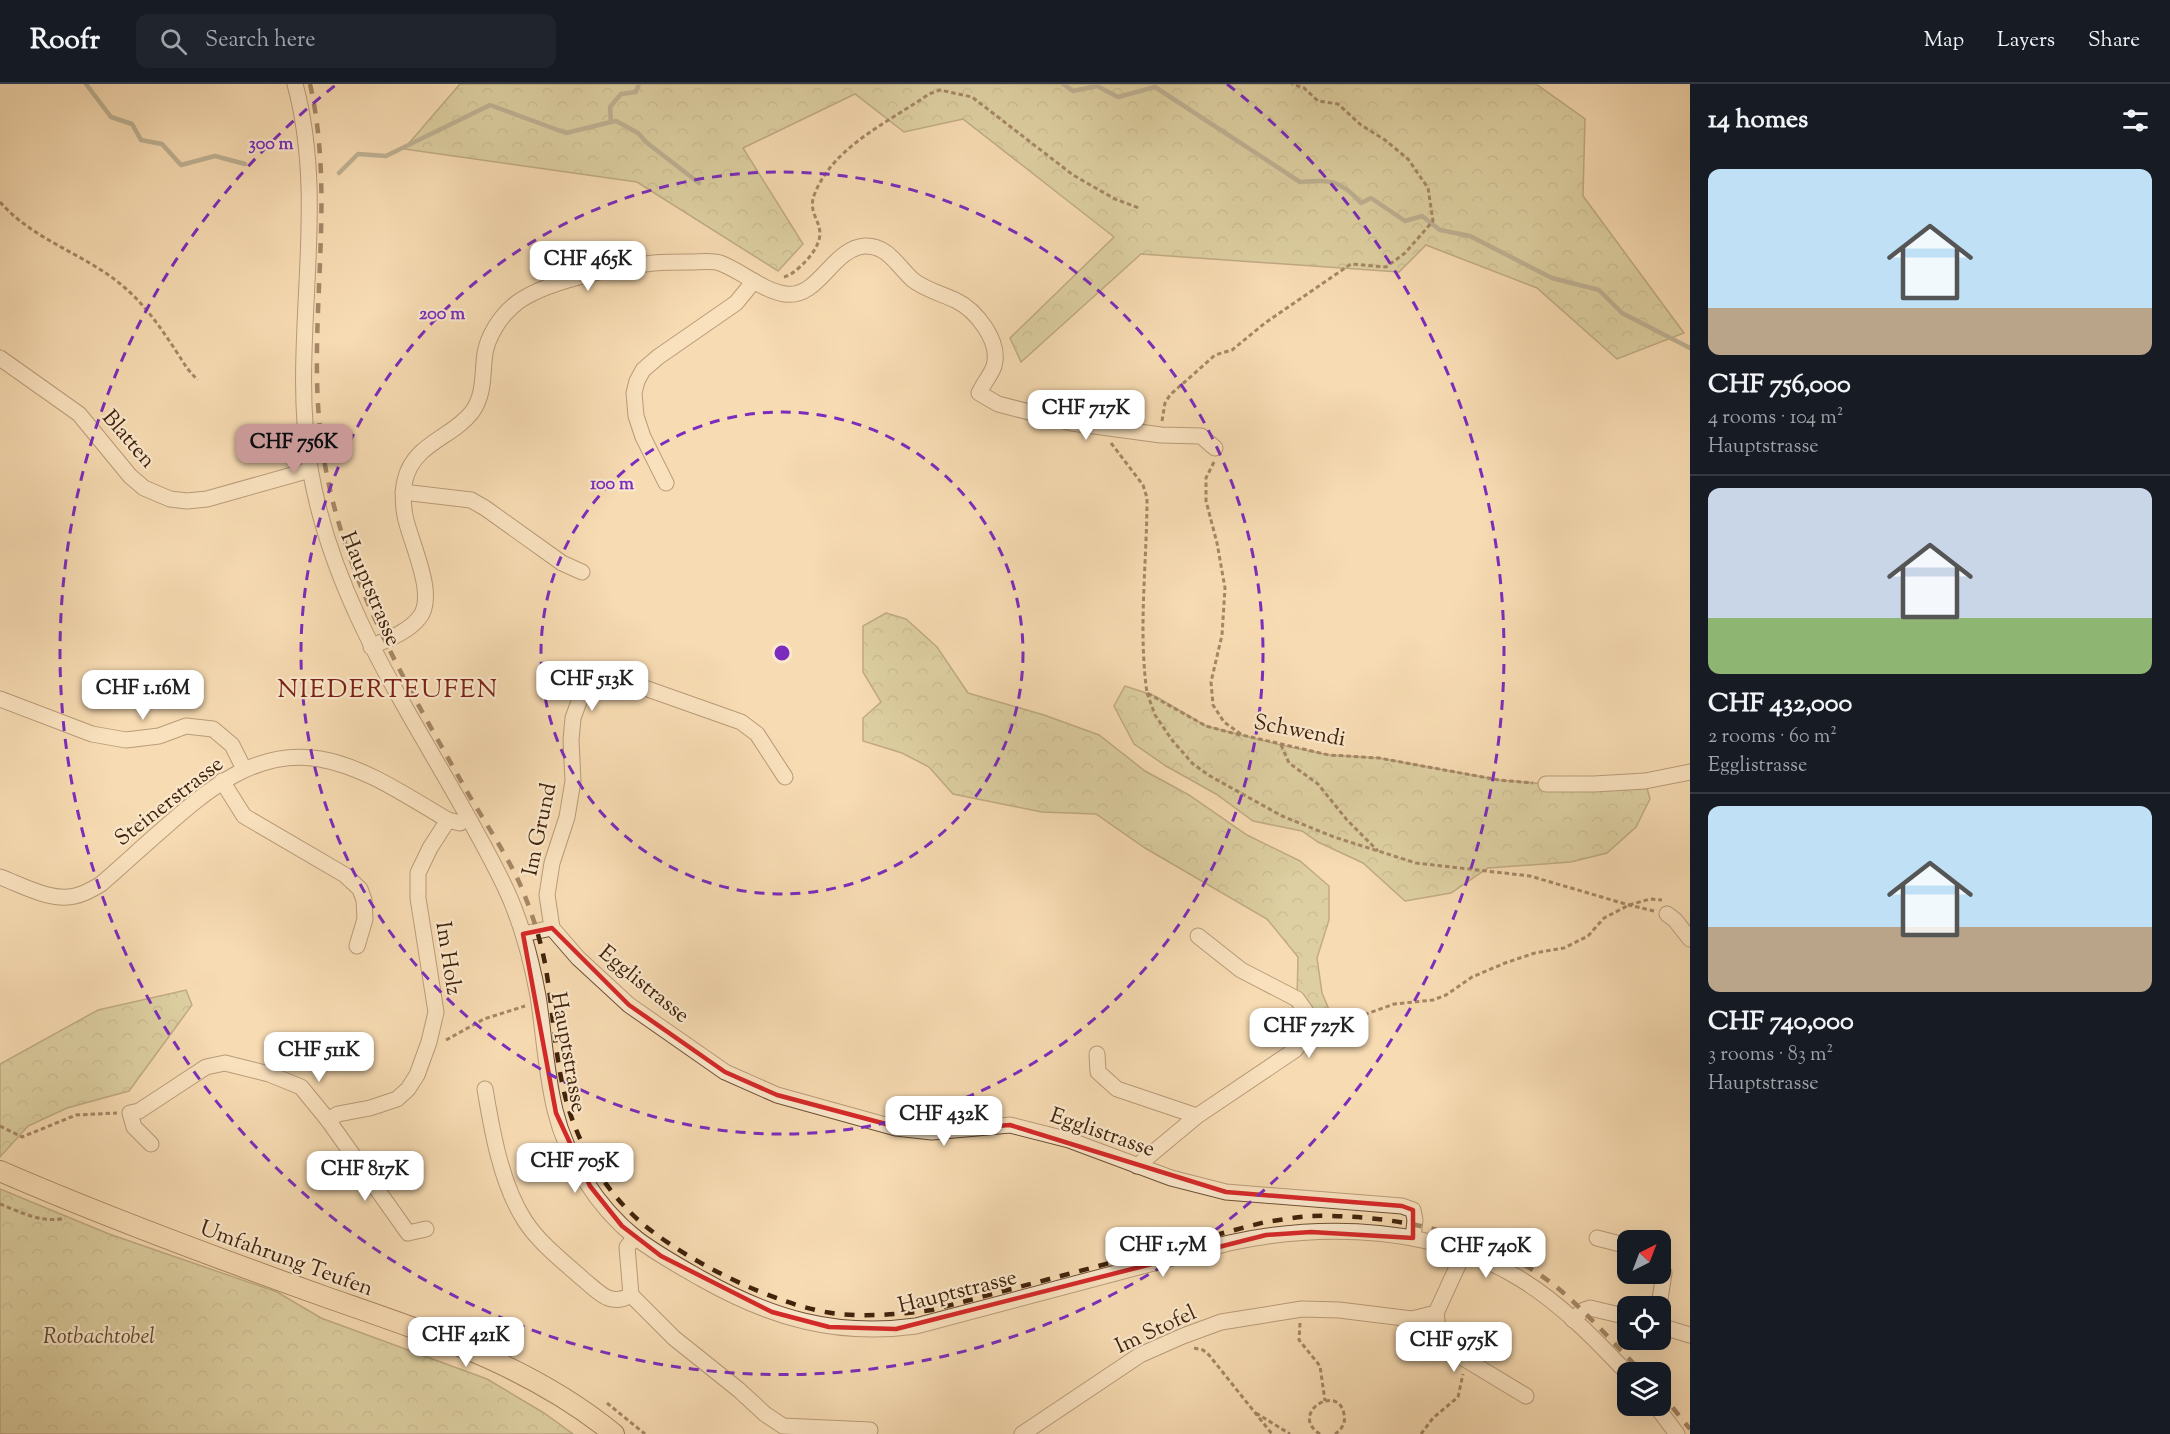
<!DOCTYPE html>
<html lang="en">
<head>
<meta charset="utf-8">
<style>
	body { margin:0; font-family:"Sorts Mill Goudy",serif; background:#20242c; color:#f1f3f6; height:100vh; display:flex; flex-direction:column; font-size:22px; white-space:nowrap }
	* { box-sizing:border-box; margin:0 }
	p { font-size:20px; color:#9ea1a6 }
	.icon { flex:none; width:33px; height:33px; fill:none; stroke:currentColor; stroke-width:2; stroke-linecap:round; stroke-linejoin:round }
	.map { position:relative; flex:1; overflow:hidden }
	.drawer { display:flex; flex-direction:column; background:#171b24; width:480px }
	.drawer>* { flex:none }
	.needle { width:39px; rotate:42deg }
	.fabs { position:absolute; left:1617px; top:1146px; display:grid; gap:12px }
	.fabs a { display:grid; place-items:center; width:54px; height:54px; border-radius:12px; background:#171b24; box-shadow:0 6px 24px #0002; font-size:30px }
	.price { position:absolute; translate:-50% -51px; padding:0 14px; border-radius:12px; background:#fff; color:#222; font-size:20px; line-height:39px; filter:drop-shadow(0 2px 3px #0008) }
	.price::after { content:''; position:absolute; left:50%; top:36px; width:18px; height:14px; margin-left:-9px; background:inherit; clip-path:polygon(0 0,100% 0,50% 100%) }
	.price.current { background:#c59692; color:#111 }
	ul { padding:0; list-style:none }
	li { display:grid; align-content:center; gap:12px; height:318px; padding:0 18px }
	li+li { border-top:2px solid #363941 }
	li span { display:grid; place-items:center; height:186px; border-radius:12px; color:#555 }
	li>.icon { margin-inline-start:auto }
	span .icon { width:108px; height:108px; fill:#fffc; stroke-width:1 }
	li b { font-size:26px }
	h2 { display:flex; justify-content:space-between; align-items:center; height:72px; padding:0 18px; font-size:26px }
	header { display:flex; align-items:center; gap:36px; box-sizing:border-box; height:84px; padding:0 30px; background:#171b24; border-bottom:2px solid #363941 }
	header strong { font-size:28px }
	nav { display:flex; gap:33px; margin-inline-start:auto; font-size:21px }
	.search { width:420px; height:54px; background:#20242c; display:flex; align-items:center; gap:15px; box-sizing:border-box; padding:0 21px; border-radius:12px; color:#9ea1a6; font-size:22px }
	main { display:flex; flex:1; min-height:0 }
	.map>svg:first-child { display:block }
	.forest { fill:url(#forest-crowns); stroke:#7e714c; stroke-width:1.5 }
	.lines { fill:none; stroke-linecap:round; stroke-linejoin:round }
	.stream { stroke:#787e6d; stroke-width:4.5 }
	.minor-casing { stroke:#6e5035; stroke-width:17 }
	.major-casing { stroke:#41220b; stroke-width:22 }
	.path { stroke:#41220b; stroke-width:3; stroke-dasharray:4.5 3; stroke-linecap:butt }
	.minor { stroke:#fae8cd; stroke-width:15 }
	.major { stroke:#f7dbb2; stroke-width:20 }
	.rail { stroke:#41220b; stroke-width:4.5; stroke-dasharray:10 10; stroke-linecap:butt }
	.marked { fill:none; stroke:#d62828; stroke-width:4.5; stroke-linejoin:round }
	.ring { fill:none; stroke:#7b2cbf; stroke-width:3; stroke-dasharray:10 8 }
	.labels { text-anchor:middle; stroke-width:4.5; stroke-linejoin:round; paint-order:stroke }
	.street-label { font-size:22px; fill:#41220b; stroke:#fae8cd }
	.park-label { font-size:22px; font-style:italic; fill:#604a2b; stroke:#fae8cd }
	.quarter-label { font-size:26px; letter-spacing:1.5px; fill:#7a1f14; stroke:#fae8cd }
	.centre { fill:#7b2cbf; stroke:#fae8cd; stroke-width:3 }
	.ring-label { font-size:18px; text-anchor:middle; font-weight:bold; fill:#7b2cbf; stroke:#fae8cd; stroke-width:4.5; stroke-linejoin:round; paint-order:stroke }
</style>
</head>
<body>
<header>
<strong>Roofr</strong>
<div class="search"><svg class="icon" aria-label="search" viewBox="0 0 24 24"><circle cx="10" cy="10" r="6"/><path d="M15 15l6 6"/></svg>Search here</div>
<nav><a>Map</a><a>Layers</a><a>Share</a></nav>
</header>
<main>
<div class="map">
<svg width="1690" height="1350" viewBox="0 0 1690 1350">
	<defs>
		<pattern id="forest-crowns" width="20" height="18" patternUnits="userSpaceOnUse" patternTransform="scale(1.5)"><rect width="20" height="18" fill="#bcc08c"/><path d="M2 6a3 3 0 1 1 6 0M12 15a3 3 0 1 1 6 0" fill="none" stroke="#9a9c71"/></pattern>
	</defs>
	<rect width="100%" height="100%" fill="#f7dbb2"/>
	<filter id="stains"><feTurbulence type="fractalNoise" baseFrequency=".00333" numOctaves="4"/><feColorMatrix values="0 0 0 0 .2 0 0 0 0 .09 0 0 0 0 .02 0 0 0 .5 -.17"/></filter>
	<radialGradient id="worn" r=".72"><stop offset=".6" stop-color="#630" stop-opacity="0"/><stop offset="1" stop-color="#630" stop-opacity=".3"/></radialGradient>
	<g class="forest">
		<path d="M460,0h1076l49,35 -2,77 101,137 -67,26 -80,-71 -111,-43 -27,27 -258,-18 -120,108 -11,-24 104,-101 -151,-118 -59,13 -49,-38 -112,54 60,96 -25,27 -141,-89 -233,-33z"/>
		<path d="M886,529l20,6 31,28 31,46 76,22 55,20 46,36 44,24 58,40 53,26 29,25v34l-12,38 5,35 14,33 -28,7 -11,-34 1,-42 -31,-38 -122,-71 -49,-34 -54,-2 -89,-18 -24,-27 -27,-14 -39,-12v-23l18,-16 -18,-30v-46z"/>
		<path d="M1125,602l30,10 51,30 75,19 48,10 50,3 120,22 47,4 99,-3 5,18 -14,28 -29,26 -36,9 -83,6 -37,25 -46,8 -42,-38 -45,-21 -16,-11 -49,-10 -37,-27 -50,-28 -32,-22 -20,-38z"/>
		<path d="M186,906l6,15 -63,86 -62,17 -39,18 -28,31v-93l98,-54z"/>
		<path d="M0,1105l109,45 168,58 44,26 166,61 57,34 29,21h-573z"/>
	</g>
	<g class="lines">
		<g class="stream">
			<path d="M86,0l25,33 21,7 9,16 21,4 19,21 34,-9 30,8"/>
			<path d="M1063,0l10,7 24,-5 21,11 37,-10 145,95c30,-2 40,-3 61,21l10,-5 34,23 17,-5 18,14 30,6 82,42 47,12 23,23 68,35"/>
			<path d="M611,38l5,-1 22,12 8,9 53,41"/>
			<path d="M339,89l19,-19 28,2 104,-51 76,28 45,-11 -1,-15 11,-13 15,-2 3,-8"/>
		</g>
		<g class="minor-casing">
			<g id="minor">
				<path d="M295,0c34,126 -6,257 15,384 26,156 127,279 194,417 17,35 27,73 34,111 6,38 8,77 17,114 12,49 42,97 81,128 21,16 43,28 66,41 69,39 134,58 214,47l313,-83c96,-21 207,-17 293,37 39,24 74,60 106,94"/>
				<path d="M0,274l79,56 51,62 14,12 26,11 17,2 20,-2 103,-29"/>
				<path d="M666,399l-23,-46 -7,-21 -2,-23 3,-12 6,-11 15,-13 78,-54 18,-22"/>
				<path d="M403,408l68,8 14,8 77,55 20,9"/>
				<path d="M371,563c16,-8 36,-14 48,-29 19,-22 -9,-76 -14,-102 -2,-12 -3,-24 0,-36 9,-37 47,-42 67,-68 13,-18 10,-38 13,-59 3,-17 15,-36 28,-47 26,-24 106,-40 141,-43 12,-1 24,-1 36,-1 9,0 22,-2 30,1 22,8 41,27 65,31 34,5 47,-46 80,-48 23,-1 33,21 48,34 11,9 29,14 42,20 21,10 46,41 39,66 -3,9 -11,18 -15,27l19,11 74,19 89,12 40,1 14,12"/>
				<path d="M0,615l92,35 34,6 33,-4 27,-10 27,3 19,16 12,24"/>
				<path d="M222,697l22,35 101,59 15,14 4,11 1,19 -8,27"/>
				<path d="M1546,700h48l51,-3 45,-9"/>
				<path d="M0,793c22,8 51,25 75,19 9,-2 18,-7 26,-12 21,-18 41,-37 62,-55 44,-39 93,-81 157,-70 46,8 88,38 128,61l12,3 7,-5"/>
				<path d="M1667,830l8,6 15,19"/>
				<path d="M552,844l26,30 51,47 96,67 52,23 119,33 36,4 78,-7 59,15 102,38 55,14 176,14 11,4 2,10 -2,18"/>
				<path d="M552,844l-5,-33 5,-32 15,-46 6,-36 -2,-41 2,-22 8,-22 21,-15h23l116,41 16,12 28,43"/>
				<path d="M523,850l29,-6"/>
				<path d="M1097,970l1,18 19,17 80,27"/>
				<path d="M485,1005c7,42 16,95 40,132 15,23 39,41 59,59 16,13 26,27 47,15"/>
				<path d="M328,1036l10,-6 32,-6 27,-9 11,-10 9,-14 12,-33 7,-30 -18,-114v-25l12,-25 18,-28"/>
				<path d="M151,1060l-17,-17 -4,-14 9,-2 67,-44 19,-4 44,11 32,13 27,33 80,113 18,-4"/>
				<path d="M1137,1082l60,-50 98,-66 13,-17 1,-17 -12,-17 -56,-29 -43,-34"/>
				<path d="M635,1153l-8,10 4,48 43,43 65,52 26,24 18,12 87,4"/>
				<path d="M1597,1154l31,8"/>
				<path d="M1659,1222l5,-33 -4,-5"/>
				<path d="M1436,1229l4,31 86,52"/>
				<path d="M1573,1236l9,-9 8,-3 38,9"/>
				<path d="M1660,1242l30,9"/>
				<path d="M1656,1322l21,28"/>
				<path d="M1022,1350l118,-79 43,-19 38,-14 81,-13 37,1 73,9 24,-6 28,-61"/>
			</g>
		</g>
		<g class="major-casing">
			<path id="major" d="M0,1087c106,46 214,86 323,125 102,36 206,68 291,138"/>
		</g>
		<g class="path">
			<path d="M0,118c34,39 86,52 124,85 21,18 37,41 52,64 8,12 11,19 22,29"/>
			<path d="M784,193c8,-2 16,-10 22,-16 32,-36 -3,-41 9,-68 19,-47 74,-71 114,-99l11,-4 32,7 101,78 42,24 24,9"/>
			<path d="M1162,337l3,-18 5,-8 45,-40 17,-5 33,-27 86,-59 35,3 19,-14 28,-32 -5,-33 -20,-29 -23,-19 -24,-15 -23,-21 -20,-3 -14,-13 -12,-4"/>
			<path d="M1111,359l32,42 4,13c0,65 -9,131 0,195l59,33 34,9"/>
			<path d="M1214,378l-8,16v23l11,42 8,45 -3,47 -11,47 2,23 11,17 18,13 87,20 50,3 120,22 34,3"/>
			<path d="M1147,609l8,22 17,25 21,24 17,12 72,40 52,21 82,26 114,13 99,29 25,6"/>
			<path d="M1281,661l8,18 29,21 29,36 31,31"/>
			<path d="M1322,946l72,-26 39,-4 13,-5 26,-18 33,-14 30,-10 29,-5 24,-12 16,-18 25,-13 21,-6 12,1"/>
			<path d="M446,956l38,-21 41,-13"/>
			<path d="M0,1042l22,11 54,-22 41,-2"/>
			<path d="M0,1120c20,8 43,20 65,14"/>
			<path d="M1300,1239l-1,17 21,26 5,35"/>
			<path d="M1194,1264l9,2 6,5 63,79"/>
			<path d="M607,1319l38,31"/>
			<path d="M1256,1329l34,21"/>
			<path d="M1320,1350c-32,-20 18,-52 24,-20 2,9 -2,15 -9,20"/>
			<path d="M1421,1350l12,-16 25,-21 5,-23"/>
		</g>
		<use href="#minor" class="minor"/>
		<use href="#major" class="major"/>
		<g class="rail">
			<path d="M310,0c28,124 -7,251 14,375 20,122 85,230 145,336 17,29 36,57 50,87 12,27 22,58 27,87 8,48 9,98 24,144 12,36 32,71 59,98 42,44 151,98 211,103 31,3 61,0 92,-4l333,-88c15,-2 31,-5 46,-6 82,-2 177,17 243,69 32,26 59,58 88,87"/>
			<path d="M1660,1308l30,37"/>
		</g>
	</g>
	<path d="M0 0H1690V1350H0ZM552,844l77,77 96,67 52,23 139,37 94,-7 216,67 176,14 11,4v28l-102,-6 -45,3 -370,94 -67,-2 -57,-15 -111,-56 -39,-30 -32,-40 -34,-73 -33,-179z" fill="#f7dbb2" fill-opacity=".55" fill-rule="evenodd"/>
	<path class="marked" d="M552,844l77,77 96,67 52,23 139,37 94,-7 216,67 176,14 11,4v28l-102,-6 -45,3 -370,94 -67,-2 -57,-15 -111,-56 -39,-30 -32,-40 -34,-73 -33,-179z"/>
	<g class="ring">
		<circle cx="782" cy="569" r="241"/>
		<circle cx="782" cy="569" r="481"/>
		<path d="M1227 0A722 722 0 1 1 337 0"/>
	</g>
	<g class="labels">
		<g class="street-label">
			<text transform="translate(130 354) rotate(49)" y="8">Blatten</text>
			<text transform="translate(372 504) rotate(67)" y="8">Hauptstrasse</text>
			<text transform="translate(1300 645) rotate(11)" y="8">Schwendi</text>
			<text transform="translate(168 716) rotate(-38)" y="8">Steinerstrasse</text>
			<text transform="translate(538 745) rotate(-78)" y="8">Im Grund</text>
			<text transform="translate(450 874) rotate(81)" y="8">Im Holz</text>
			<text transform="translate(645 899) rotate(39)" y="8">Egglistrasse</text>
			<text transform="translate(570 968) rotate(80)" y="8">Hauptstrasse</text>
			<text transform="translate(1103 1047) rotate(19)" y="8">Egglistrasse</text>
			<text transform="translate(287 1173) rotate(20)" y="8">Umfahrung Teufen</text>
			<text transform="translate(957 1206) rotate(-14)" y="8">Hauptstrasse</text>
			<text transform="translate(1155 1244) rotate(-25)" y="8">Im Stofel</text>
		</g>
		<g class="park-label">
			<text x="99" y="1259">Rotbachtobel</text>
		</g>
		<g class="quarter-label">
			<text x="388" y="613">NIEDERTEUFEN</text>
		</g>
	</g>
	<circle cx="782" cy="569" r="9" class="centre"/>
	<g class="ring-label">
		<text x="271" y="65">300 m</text>
		<text x="442" y="235">200 m</text>
		<text x="612" y="405">100 m</text>
	</g>
	<rect width="100%" height="100%" filter="url(#stains)"/>
	<rect width="100%" height="100%" fill="url(#worn)"/>
</svg>
<div class="fabs">
<a><svg class="needle" viewBox="-14 -14 28 28"><path d="M0-13l5 13h-10z" fill="#e53935"/><path d="M0 13l5-13h-10z" fill="#9ea1a6"/></svg></a>
<a><svg class="icon" aria-label="locate" viewBox="0 0 24 24"><circle cx="12" cy="12" r="6"/><path d="M12 2v4M12 18v4M2 12h4M18 12h4"/></svg></a>
<a><svg class="icon" aria-label="layers" viewBox="0 0 24 24"><path d="M12 4l9 5-9 5-9-5zM3 14l9 5 9-5"/></svg></a>
</div>
<b class="price" style="left:588px;top:208px">CHF 465K</b>
<b class="price" style="left:1086px;top:357px">CHF 717K</b>
<b class="price current" style="left:294px;top:391px">CHF 756K</b>
<b class="price" style="left:592px;top:628px">CHF 513K</b>
<b class="price" style="left:143px;top:637px">CHF 1.16M</b>
<b class="price" style="left:1309px;top:975px">CHF 727K</b>
<b class="price" style="left:319px;top:999px">CHF 511K</b>
<b class="price" style="left:944px;top:1063px">CHF 432K</b>
<b class="price" style="left:575px;top:1110px">CHF 705K</b>
<b class="price" style="left:365px;top:1118px">CHF 817K</b>
<b class="price" style="left:1163px;top:1194px">CHF 1.7M</b>
<b class="price" style="left:1486px;top:1195px">CHF 740K</b>
<b class="price" style="left:466px;top:1284px">CHF 421K</b>
<b class="price" style="left:1454px;top:1289px">CHF 975K</b>
</div>
<section class="drawer">
<h2>14 homes<svg class="icon" aria-label="filters" viewBox="0 0 24 24"><path d="M4 7h16M4 17h16"/><circle cx="9" cy="7" r="2"/><circle cx="15" cy="17" r="2"/></svg></h2>
<ul>
<li><span style="background:linear-gradient(#bfe0f5 75%,#b9a48a 0)"><svg class="icon" aria-label="home" viewBox="0 0 24 24"><path d="M3 11l9-7 9 7M6 9v11h12V9"/></svg></span><div><b>CHF 756,000</b><p>4 rooms · 104 m²</p><p>Hauptstrasse</p></div></li>
<li><span style="background:linear-gradient(#c9d6e8 70%,#8fb573 0)"><svg class="icon" aria-label="home" viewBox="0 0 24 24"><path d="M3 11l9-7 9 7M6 9v11h12V9"/></svg></span><div><b>CHF 432,000</b><p>2 rooms · 60 m²</p><p>Egglistrasse</p></div></li>
<li><span style="background:linear-gradient(#bfe0f5 65%,#b9a48a 0)"><svg class="icon" aria-label="home" viewBox="0 0 24 24"><path d="M3 11l9-7 9 7M6 9v11h12V9"/></svg></span><div><b>CHF 740,000</b><p>3 rooms · 83 m²</p><p>Hauptstrasse</p></div></li>
</ul>
</section>
</main>
</body>
</html>
